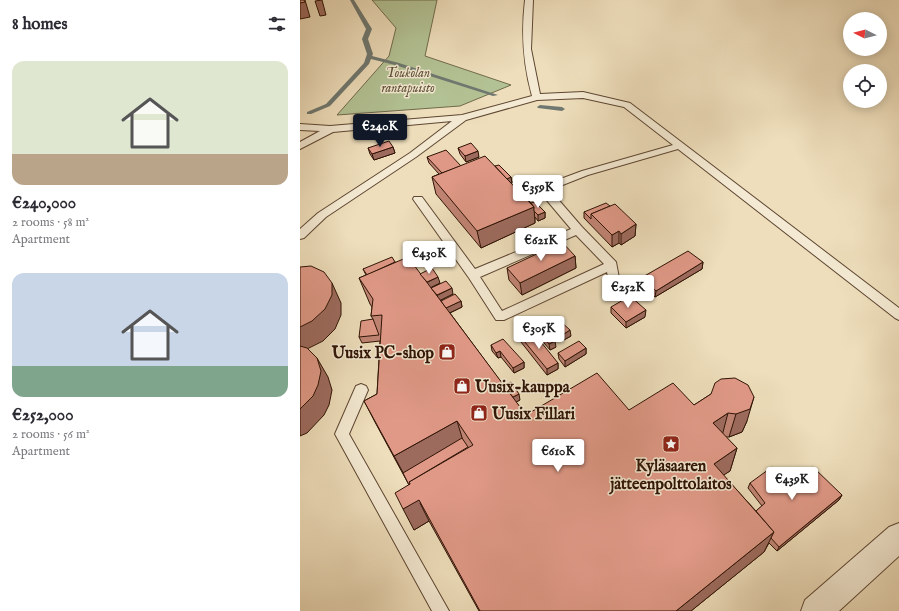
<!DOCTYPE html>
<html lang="en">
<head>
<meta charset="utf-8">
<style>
	body { margin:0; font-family:"IM FELL English",serif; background:#f2f2f3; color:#2b2b33; height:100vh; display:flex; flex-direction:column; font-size:15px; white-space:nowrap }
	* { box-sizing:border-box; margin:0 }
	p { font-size:13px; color:#7c7c81 }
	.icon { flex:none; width:22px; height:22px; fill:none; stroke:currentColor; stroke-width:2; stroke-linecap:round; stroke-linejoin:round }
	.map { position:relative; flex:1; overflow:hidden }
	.side { display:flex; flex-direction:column; background:#fff; width:300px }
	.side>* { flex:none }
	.needle { width:26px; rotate:276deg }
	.buttons { position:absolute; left:543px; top:12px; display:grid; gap:8px }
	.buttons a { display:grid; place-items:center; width:44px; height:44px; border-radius:50%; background:#fff; box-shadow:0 2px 10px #0003; font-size:20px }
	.price { position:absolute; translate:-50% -34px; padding:0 9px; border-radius:4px; background:#fff; color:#222; font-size:13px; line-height:26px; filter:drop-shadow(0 1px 2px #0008) }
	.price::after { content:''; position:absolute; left:50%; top:24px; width:12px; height:9px; margin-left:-6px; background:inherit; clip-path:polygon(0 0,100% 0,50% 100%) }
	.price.active { background:#111827; color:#fff }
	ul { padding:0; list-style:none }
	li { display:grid; align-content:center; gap:8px; height:212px; padding:0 12px }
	li span { display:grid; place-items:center; height:124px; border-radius:12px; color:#555 }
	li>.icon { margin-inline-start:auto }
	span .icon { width:72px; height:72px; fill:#fffc; stroke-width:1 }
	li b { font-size:17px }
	h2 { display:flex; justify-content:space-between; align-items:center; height:48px; padding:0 12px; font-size:17px }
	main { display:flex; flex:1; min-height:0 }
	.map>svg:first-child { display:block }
	.green { fill:#b3c294; stroke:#706a4c }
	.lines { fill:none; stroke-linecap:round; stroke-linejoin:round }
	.stream { fill:#6f7870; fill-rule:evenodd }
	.lane-casing { stroke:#5e4632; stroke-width:2 }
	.street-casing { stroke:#5e4632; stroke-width:2 }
	.lane { fill:#f4ead3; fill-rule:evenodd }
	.street { fill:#f4ead3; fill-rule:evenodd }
	.wall { fill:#c18474; stroke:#2e1305 }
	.shaded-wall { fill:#9d6b5e; stroke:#2e1305 }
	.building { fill:#e09987; stroke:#2e1305 }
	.labels { text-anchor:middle; stroke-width:3; stroke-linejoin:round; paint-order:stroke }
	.far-park-label { font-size:13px; font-style:italic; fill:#5d5037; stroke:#f4ead3 }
	.poi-label { font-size:16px; font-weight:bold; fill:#2e1305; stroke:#f4ead3; text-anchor:start }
</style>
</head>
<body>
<main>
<section class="side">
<h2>8 homes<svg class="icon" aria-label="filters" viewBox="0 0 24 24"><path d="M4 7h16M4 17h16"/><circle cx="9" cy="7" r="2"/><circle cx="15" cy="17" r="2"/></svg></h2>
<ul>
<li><span style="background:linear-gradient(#dfe7d0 75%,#b9a48a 0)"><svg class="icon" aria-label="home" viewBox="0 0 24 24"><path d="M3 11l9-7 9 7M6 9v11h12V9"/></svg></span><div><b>€240,000</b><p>2 rooms · 58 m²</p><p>Apartment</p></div></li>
<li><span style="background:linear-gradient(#c9d6e8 75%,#7fa58c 0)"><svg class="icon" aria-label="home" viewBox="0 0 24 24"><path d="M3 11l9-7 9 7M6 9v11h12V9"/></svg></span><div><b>€252,000</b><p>2 rooms · 56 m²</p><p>Apartment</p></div></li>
</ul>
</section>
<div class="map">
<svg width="599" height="611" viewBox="0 0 599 611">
	<rect width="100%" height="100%" fill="#eedebb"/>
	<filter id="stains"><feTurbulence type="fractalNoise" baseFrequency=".005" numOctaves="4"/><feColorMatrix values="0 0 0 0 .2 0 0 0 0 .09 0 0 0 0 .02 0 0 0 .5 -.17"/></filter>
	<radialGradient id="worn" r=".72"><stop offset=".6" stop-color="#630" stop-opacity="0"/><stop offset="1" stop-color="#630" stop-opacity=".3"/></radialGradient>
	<path class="green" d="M72,0h65l-12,56 86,29 -51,21 -123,9 52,-59 7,-28z"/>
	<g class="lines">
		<g class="stream">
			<path d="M50,0h4l18,29 -4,10 5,15 -1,2 27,7 99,32 -5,1 -98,-31 -24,-6 -2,5 -39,42 -19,8h-4v-2l19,-8 38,-41 3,-9 -5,-15 4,-10z"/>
			<path d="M240,105l22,2 3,2 -3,2 -24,-3 -1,-1z"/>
		</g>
		<g class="lane-casing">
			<g id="lane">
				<path d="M225,0h8l-2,49 9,45 43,-2 47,11 269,205v12l-4,-2 -217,-169 -90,26 -38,15 32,37 34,35 5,27 -2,3h-8l-4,-20 -103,48h-8l-27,-42 -56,-79 1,-2h8l53,72 96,-40 -32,-38 -1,-2 1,-2 43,-16 91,-26 -49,-38 -41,-9 -46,2 -71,20 -50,37 -90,60 -22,21 -4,1v-10l18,-16 92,-60 42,-32 -119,11 -33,17v-7l20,-11 -20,-1v-6l30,2 132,-11 70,-19c-9,-33 -11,-62 -7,-96zM276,235l28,29 -102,47 -22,-34z"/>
				<path d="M61,384l5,2 2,4 -19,44 100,177h-17l-97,-177 21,-48z"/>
			</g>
		</g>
		<g class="street-casing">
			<path id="street" d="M599,523v33l-60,55h-38l4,-11 84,-73z"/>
		</g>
		<use href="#lane" class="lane"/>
		<use href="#street" class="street"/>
	</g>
	<g class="wall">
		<path d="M93,147l2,6 -21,7 -4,-6 -2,-6z"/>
		<path d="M158,148l21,9 -13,5 -6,-8z"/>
		<path d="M127,157l34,9h34l16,11 1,6h-1l20,20 14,9v6l-7,3 -3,-4v6l-54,25 -45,-54 -4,-17 7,-3 -10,-11z"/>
		<path d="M310,206l26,18 -1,12 -14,9 -2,-2 -7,4 -28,-29v-6z"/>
		<path d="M275,256l1,12 -54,27 -13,-15 -2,-12z"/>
		<path d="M95,262l45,21 -9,5 22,6 -13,6 21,1 1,6 -12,6 54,73 16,14 -4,2 10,13 103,-5 65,-5 17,-11 36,27 -5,11 -13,5h-3l11,11 -7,23 -7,4 33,36 6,-5 -14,-18 2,-5 30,-7 14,5 48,14 -3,5 -62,51 -8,-8 -5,9 -73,59h-212l-50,-90 -15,9 -5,-45 -33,-61 -12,-23 13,-7 3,-53 -18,2 -3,-6 14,-18 -2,-3 1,-9 -2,-3 -11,-26 7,-3 -3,-6z"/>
		<path d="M403,262l-1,7 -47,28 -14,-13v-6z"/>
		<path d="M311,307l34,10 -19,11 -15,-15z"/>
		<path d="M252,327l19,9 -9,5 -10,-8z"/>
		<path d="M238,331l18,16 -6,3 -11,-13z"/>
		<path d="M220,336l38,27v6l-11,6 -26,-33z"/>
		<path d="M191,345l33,17v6l-10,5 -13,-16 -3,1 -6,-7z"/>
		<path d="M286,348v6l-21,13 -6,-8 -1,-6z"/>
	</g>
	<g class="shaded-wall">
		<path d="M0,0h5l5,17 -10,2z"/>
		<path d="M22,0l4,15 -6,1 -5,-15z"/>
		<path d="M93,147l2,6 -21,7 -2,-6z"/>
		<path d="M178,151l1,6 -13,5 -1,-6z"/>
		<path d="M211,177l1,6 -6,3 -1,-7z"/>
		<path d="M234,207l1,16 -54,25 -4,-17z"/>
		<path d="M245,212v6l-7,3v-6z"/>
		<path d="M336,224l-1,12 -14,9v-11z"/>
		<path d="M319,231v12l-7,4v-12z"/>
		<path d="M275,256l1,12 -54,27 -2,-12z"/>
		<path d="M403,262l-1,7 -47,28 1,-6z"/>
		<path d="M138,277l2,6 -18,9 -2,-6z"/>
		<path d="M32,283l9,20v12l-6,14 -12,12 -18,9 -5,9v-32z"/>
		<path d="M152,288l1,6 -22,11 -1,-6z"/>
		<path d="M161,301l1,6 -21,10 -2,-6z"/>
		<path d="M346,310l-1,7 -19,11v-6z"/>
		<path d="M270,330l1,6 -9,5 -1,-5z"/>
		<path d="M255,341l1,6 -6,3 -1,-6z"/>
		<path d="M286,348v6l-21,13v-6z"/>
		<path d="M200,351l1,6 -3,1 -2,-5z"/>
		<path d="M17,358l11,19 4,13 -3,15 -5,10 -17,18 -7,3v-27z"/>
		<path d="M224,362v6l-10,5 -1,-5z"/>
		<path d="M258,363v6l-11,6v-6z"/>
		<path d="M219,394l1,6 -13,7 -1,-6z"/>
		<path d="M454,397l-7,24 -5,11 -13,5 7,-23z"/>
		<path d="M428,413l-6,23 -9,-13z"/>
		<path d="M157,421l7,23 -58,34 -12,-22z"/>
		<path d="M437,448l-7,23 -23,15 7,-22z"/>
		<path d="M178,462l-58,41 9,18 -15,9 -11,-21z"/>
		<path d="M542,495l-3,5 -62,51 2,-4z"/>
		<path d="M474,532l-10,20 -73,59h-15z"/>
	</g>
	<g class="building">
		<path d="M0,0h4l1,2 -5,1z"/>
		<path d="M89,141l4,6 -21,7 -4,-6z"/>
		<path d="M171,143l7,8 -13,5 -7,-8z"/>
		<path d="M146,150l15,16 -19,7 -15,-16z"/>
		<path d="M185,156l49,51 -57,24 -45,-54z"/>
		<path d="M199,165l12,12 -4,2 -12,-13z"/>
		<path d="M235,202l10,10 -7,3 -4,-4v-4l-3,-4z"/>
		<path d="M306,203l4,3 -19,8v5l-7,-7z"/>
		<path d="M315,204l21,20 -15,10 -2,-3 -7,4 -21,-21z"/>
		<path d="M262,242l13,14 -55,27 -13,-15z"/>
		<path d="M388,251l15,11 -47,29 -15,-13z"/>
		<path d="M92,257l3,5 -28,13 -4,-6z"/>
		<path d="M108,257l118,158 71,-42 32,37 44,-27 21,22 17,-11 4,-11 6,-4 14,-1 13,7 6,12 -4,12 -14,5 -8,-1 -15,10 24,25 -23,16 60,68 -98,79h-196l-61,-111 -16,9 -8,-16 15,-9 -1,-2 64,-37 -16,-24 -63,35 -30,-55 13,-7 5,-79 -11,1 2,-17 -14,-21z"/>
		<path d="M11,266l13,6 8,11v12l-7,14 -13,12 -12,6v-60z"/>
		<path d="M132,268l6,9 -11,5 -7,-8z"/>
		<path d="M146,281l6,7 -15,7 -6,-7z"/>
		<path d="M155,294l6,7 -15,7 -5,-7z"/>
		<path d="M330,296l16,14 -20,12 -15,-15z"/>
		<path d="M73,319l6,16 -20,2 2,-16z"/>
		<path d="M260,321l10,9 -9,6 -9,-9z"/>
		<path d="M244,328l11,13 -6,3 -11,-13z"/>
		<path d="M232,331l26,32 -11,6 -27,-33z"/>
		<path d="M203,339l21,23 -11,6 -13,-17 -4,2 -5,-8z"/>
		<path d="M279,341l7,7 -21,13 -7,-8z"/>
		<path d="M0,346l7,2 10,10 4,13 -3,14 -5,11 -13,13z"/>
		<path d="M211,382l8,12 -6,3 -9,-11z"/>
		<path d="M162,438l6,9 -59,35 1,2 -1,1 -6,-12z"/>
		<path d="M472,467l8,9 5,-4 9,9 19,-14 29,28 -63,52 -8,-9 3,-6 -18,-21 9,-8 -15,-20z"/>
	</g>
	<defs>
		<g id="shop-square" transform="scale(0.9)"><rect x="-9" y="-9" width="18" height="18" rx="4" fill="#8f2418" stroke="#f4ead3"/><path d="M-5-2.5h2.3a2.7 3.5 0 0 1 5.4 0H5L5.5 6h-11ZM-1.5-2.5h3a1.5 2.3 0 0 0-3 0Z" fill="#fff"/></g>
		<g id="sight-square" transform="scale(0.9)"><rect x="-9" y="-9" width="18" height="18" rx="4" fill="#8f2418" stroke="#f4ead3"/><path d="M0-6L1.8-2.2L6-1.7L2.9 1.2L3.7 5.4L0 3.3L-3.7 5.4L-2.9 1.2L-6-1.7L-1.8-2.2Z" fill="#fff"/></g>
	</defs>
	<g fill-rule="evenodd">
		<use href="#shop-square" x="147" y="352"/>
		<use href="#shop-square" x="162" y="386"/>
		<use href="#shop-square" x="179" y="413"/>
		<use href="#sight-square" x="371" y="444"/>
	</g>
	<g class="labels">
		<g class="far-park-label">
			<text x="108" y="77">Toukolan<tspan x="108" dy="15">rantapuisto</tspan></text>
		</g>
		<g class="poi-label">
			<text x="134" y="358" text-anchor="end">Uusix PC-shop</text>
			<text x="175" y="392">Uusix-kauppa</text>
			<text x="192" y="419">Uusix Fillari</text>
			<text x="371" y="471" text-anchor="middle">Kyläsaaren<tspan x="371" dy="18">jätteenpolttolaitos</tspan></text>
		</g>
	</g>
	<rect width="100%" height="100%" filter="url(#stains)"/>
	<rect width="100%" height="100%" fill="url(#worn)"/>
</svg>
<div class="buttons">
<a><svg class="needle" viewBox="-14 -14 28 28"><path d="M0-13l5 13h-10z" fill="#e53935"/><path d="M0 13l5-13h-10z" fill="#7c7c81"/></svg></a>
<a><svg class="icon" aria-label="locate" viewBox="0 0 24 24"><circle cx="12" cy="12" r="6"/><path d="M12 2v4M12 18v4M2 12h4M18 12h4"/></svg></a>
</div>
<b class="price active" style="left:80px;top:148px">€240K</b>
<b class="price" style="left:238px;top:209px">€359K</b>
<b class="price" style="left:241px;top:262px">€621K</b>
<b class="price" style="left:129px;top:275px">€430K</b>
<b class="price" style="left:328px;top:309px">€252K</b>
<b class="price" style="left:239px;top:350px">€305K</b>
<b class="price" style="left:258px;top:473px">€610K</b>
<b class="price" style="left:492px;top:501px">€439K</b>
</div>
</main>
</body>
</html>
